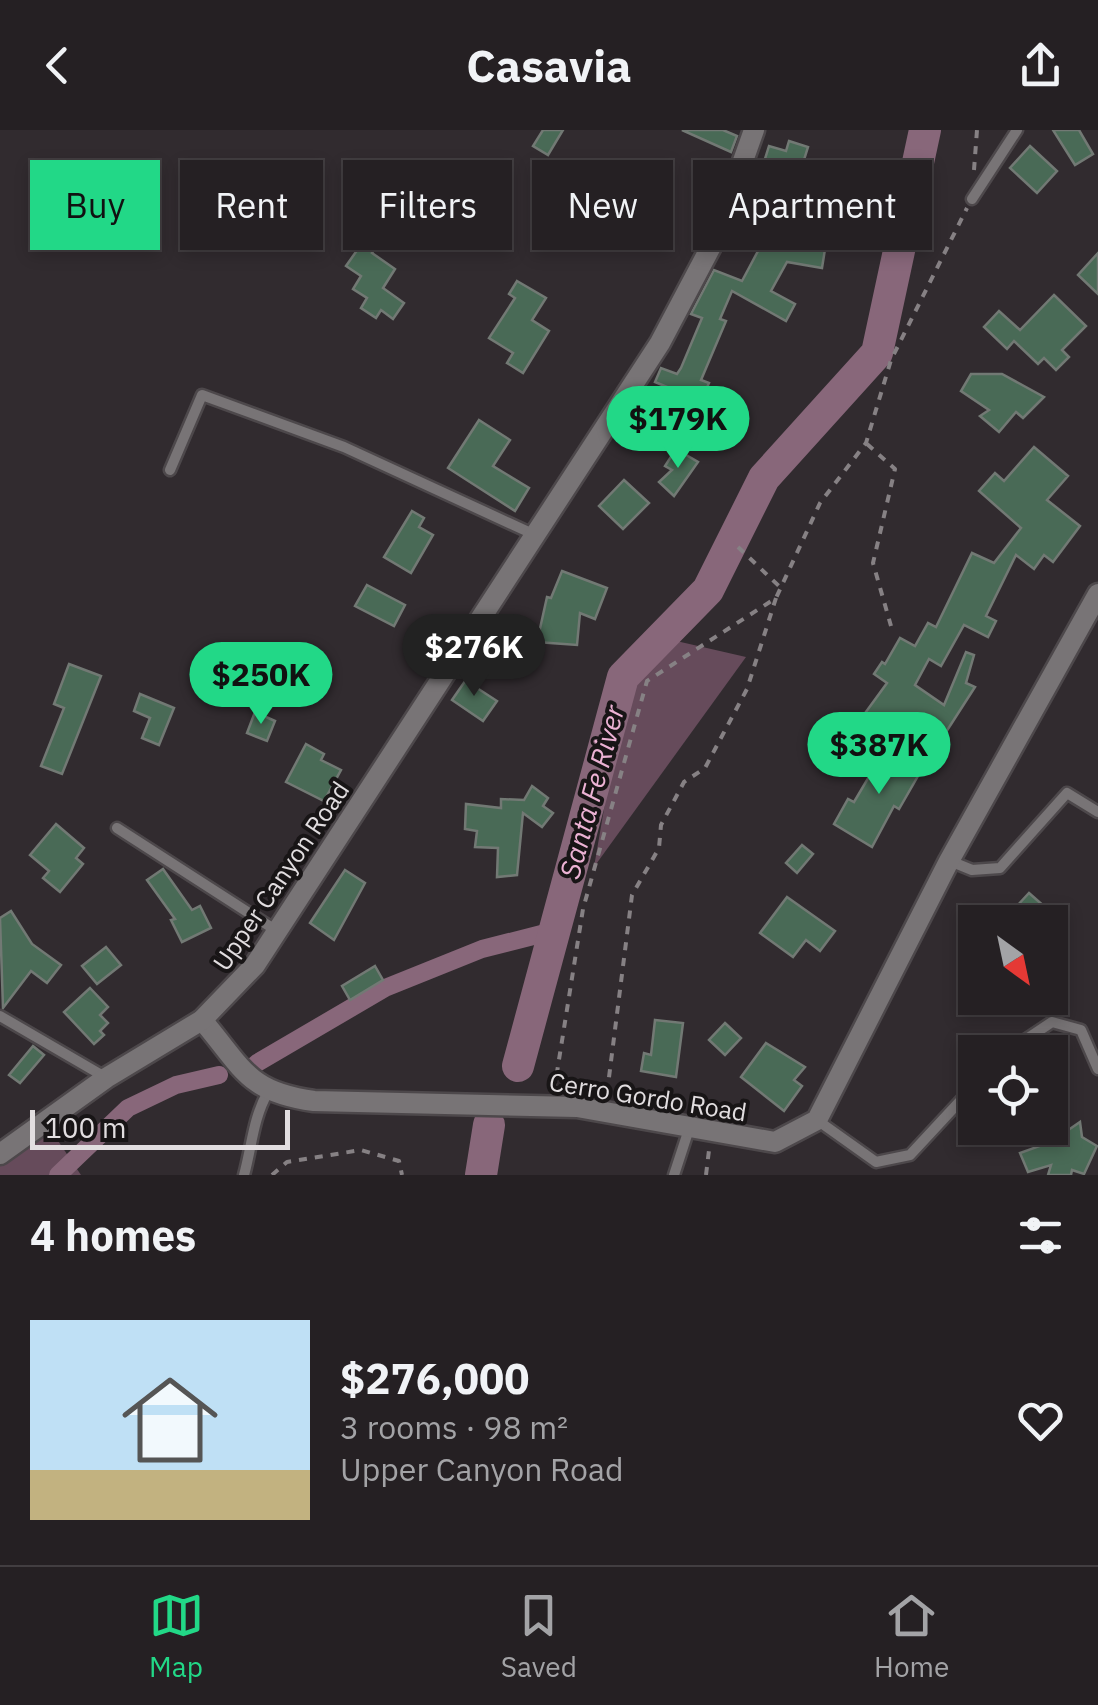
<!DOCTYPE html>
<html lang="en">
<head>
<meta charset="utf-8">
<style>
	body { margin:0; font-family:"IBM Plex Sans",sans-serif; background:#2d282b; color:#f1f3f6; height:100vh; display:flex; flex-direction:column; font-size:38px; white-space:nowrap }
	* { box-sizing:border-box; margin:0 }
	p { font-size:32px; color:#a3a3a6 }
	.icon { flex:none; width:55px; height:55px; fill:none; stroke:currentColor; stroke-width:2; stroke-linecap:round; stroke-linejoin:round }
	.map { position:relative; height:1045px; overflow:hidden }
	.sheet { display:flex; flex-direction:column; background:#252023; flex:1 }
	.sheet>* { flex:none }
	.top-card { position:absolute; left:30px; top:30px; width:1040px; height:90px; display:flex; gap:20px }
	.needle { width:65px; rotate:147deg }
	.controls { position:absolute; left:958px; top:775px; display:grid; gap:20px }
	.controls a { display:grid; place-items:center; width:110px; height:110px; border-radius:0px; background:#252023; box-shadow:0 5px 15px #0003,0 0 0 2px #423e41; font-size:50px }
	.scale { position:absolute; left:30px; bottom:25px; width:260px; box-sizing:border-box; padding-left:10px; border:5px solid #e2dee0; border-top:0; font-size:28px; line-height:35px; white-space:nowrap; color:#e2dee0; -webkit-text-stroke:8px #181516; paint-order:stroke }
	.price { position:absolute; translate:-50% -85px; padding:0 22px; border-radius:35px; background:#22d887; color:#111; font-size:32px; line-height:65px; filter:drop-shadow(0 2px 5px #0008) }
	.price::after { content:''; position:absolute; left:50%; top:60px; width:30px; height:22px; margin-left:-15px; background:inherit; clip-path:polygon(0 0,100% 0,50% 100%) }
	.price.active { background:#222; color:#fff }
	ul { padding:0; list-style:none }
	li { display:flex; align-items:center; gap:30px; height:250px; padding:0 30px }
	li+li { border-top:2px solid #423e41 }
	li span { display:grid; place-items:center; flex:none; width:280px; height:200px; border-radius:0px; color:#555 }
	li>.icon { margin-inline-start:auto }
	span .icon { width:120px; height:120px; fill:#fffc; stroke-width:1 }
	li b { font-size:42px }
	h2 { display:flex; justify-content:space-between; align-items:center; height:120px; padding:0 30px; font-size:42px }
	.pill { padding:0 35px; border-radius:0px; background:#252023; box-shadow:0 5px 15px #0003,0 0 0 2px #423e41; font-size:35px; line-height:90px }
	.pill.active { background:#22d887; color:#111 }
	header { display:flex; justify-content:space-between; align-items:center; height:130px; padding:0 30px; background:#252023; font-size:45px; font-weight:800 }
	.tabs { display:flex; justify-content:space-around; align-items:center; height:140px; border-top:2px solid #423e41; background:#252023; font-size:28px; color:#a3a3a6 }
	.tabs a { display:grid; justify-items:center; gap:5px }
	.tabs .active { color:#22d887 }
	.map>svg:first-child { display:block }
	.green { fill:#664b5b }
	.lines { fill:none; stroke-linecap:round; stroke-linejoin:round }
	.canal { stroke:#88677a; stroke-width:18 }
	.river { stroke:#88677a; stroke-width:32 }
	.building { fill:#496a56; stroke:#727974; stroke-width:2.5 }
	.service-casing { stroke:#4d484b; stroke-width:15 }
	.minor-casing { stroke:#4d484b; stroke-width:25 }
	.path { stroke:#868184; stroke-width:4; stroke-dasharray:8 8; stroke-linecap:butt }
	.service { stroke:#787476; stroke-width:10 }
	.minor { stroke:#787476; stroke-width:20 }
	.labels { text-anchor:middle; stroke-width:8; stroke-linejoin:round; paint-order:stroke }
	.street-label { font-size:25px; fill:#e2dee0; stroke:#181516 }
	.water-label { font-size:28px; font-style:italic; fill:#ecb2d4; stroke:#181516 }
</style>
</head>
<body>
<header><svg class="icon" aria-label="back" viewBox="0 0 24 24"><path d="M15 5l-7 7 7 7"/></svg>Casavia<svg class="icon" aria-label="share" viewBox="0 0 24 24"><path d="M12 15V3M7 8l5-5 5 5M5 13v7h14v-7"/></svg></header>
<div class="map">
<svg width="1098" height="1045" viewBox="0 0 1098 1045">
	<rect width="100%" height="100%" fill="#312b2f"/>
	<g class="green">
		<path d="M672,510l74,17 -152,210 19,-110 20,-75z"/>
		<path d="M42,987l39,58h-81v-31z"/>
	</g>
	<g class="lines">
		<g class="canal">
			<path d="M257,933l128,-75 97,-39 75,-19"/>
			<path d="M58,1045l70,-67 48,-23 43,-10"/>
		</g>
		<g class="river">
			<path d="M518,936l105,-389 85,-87 56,-112 113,-125 48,-223"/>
			<path d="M481,1045l8,-50"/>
		</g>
	</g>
	<g class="building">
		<path d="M543,0h20l-15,25 -15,-9z"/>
		<path d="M682,0h41l14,6 -6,16z"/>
		<path d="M1053,0h26l14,24 -18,11z"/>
		<path d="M789,11l19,6 -16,51 -17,-5 -19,38 70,12 -4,25 -35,-6 -16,29 24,13 -9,17 -54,-30 -12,28 6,2 -25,59 8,3 -13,30 12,3 -6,21 -18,-5 6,-19 -29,-12 6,-14 -12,-5 6,-14 16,6 4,-6 21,-50 -11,-4 23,-44 28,11 16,-30 -28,-13 19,-50 6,3 14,-45 17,5z"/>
		<path d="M1030,16l27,25 -20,22 -27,-25z"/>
		<path d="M365,109l11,8 -4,6 23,16 -12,19 21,15 -11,16 -12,-9 -5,8 -15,-10 6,-10 -14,-9 8,-13 -15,-10z"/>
		<path d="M1098,123v41l-20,-19z"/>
		<path d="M517,151l29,17 -14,22 17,11 -26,42 -16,-10 6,-10 -24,-15 26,-40 -6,-4z"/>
		<path d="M1054,165l32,31 -24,24 7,7 -13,13 -12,-12 -6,6 -24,-23 -7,8 -23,-22 15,-16 21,19z"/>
		<path d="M971,244h31l42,23 -21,21 -7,-6 -17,20 -19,-16 9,-6 -28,-19z"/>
		<path d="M479,290l31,20 -17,26 36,22 -14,23 -67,-43z"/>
		<path d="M1034,317l34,29 -21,24 33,26 -27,36 -9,-7 -10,14 -18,-14 -30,61 10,5 -8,16 -24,-12 -23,41 -12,-7 -14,26 29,20 22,-53 8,3 -8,28 9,4 -36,56 -35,-24 -12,17 -29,-20 24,-33 -13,-9 8,-12 3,2 15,-26 15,8 13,-23 8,4 36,-74 22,10 27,-35 -42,-37 16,-18 9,8z"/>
		<path d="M676,319l22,13 -24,34 -15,-14 13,-12 -7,-4z"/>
		<path d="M624,350l25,23 -26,26 -24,-23z"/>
		<path d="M412,381l12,7 -5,9 14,8 -22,38 -27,-16z"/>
		<path d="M562,441l45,17 -12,31 -15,-6 -3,32 -40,-3 10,-45 4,1z"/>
		<path d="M367,455l38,20 -11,21 -39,-20z"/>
		<path d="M69,534l32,12 -39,98 -21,-8 23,-58 -10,-4z"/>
		<path d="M470,544l11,8 -4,6 20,13 -14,20 -31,-21z"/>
		<path d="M140,564l34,14 -15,37 -17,-7 8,-20 -16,-7z"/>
		<path d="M255,582l20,9 -8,20 -20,-8z"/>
		<path d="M306,614l18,10 -3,6 20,10 -17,31 -38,-19z"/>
		<path d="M886,618l36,21 -23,40 -5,-3 -22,41 -38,-23 14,-25 6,3z"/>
		<path d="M532,656l16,12 -5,8 10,7 -11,14 -19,-14 -6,62 -20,2 1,-29 -23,-1 2,-16 -12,-2 1,-25 35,4v-9l23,1z"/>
		<path d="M56,694l28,24 -8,10 7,6 -23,28 -17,-14 6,-7 -19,-16z"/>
		<path d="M802,715l11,9 -16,19 -11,-10z"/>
		<path d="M163,739l29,41 8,-4 11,22 -29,14 -11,-22 4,-1 -28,-39z"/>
		<path d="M345,740l20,13 -31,57 -24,-17z"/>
		<path d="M1029,763l33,29h-60z"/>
		<path d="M787,767l48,34 -15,20 -14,-11 -13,17 -33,-24z"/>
		<path d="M11,781l21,33 29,21 -14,18 -16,-12 -28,37 -3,-90z"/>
		<path d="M106,817l15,18 -24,19 -15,-18z"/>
		<path d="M375,836l8,14 -33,20 -8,-14z"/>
		<path d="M90,858l18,19 -8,8 8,8 -8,8 4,4 -10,9 -30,-32z"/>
		<path d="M655,890l28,3 -7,54 -35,-6 3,-18 7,2z"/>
		<path d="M725,893l16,15 -16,17 -16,-15z"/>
		<path d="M766,913l39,24 -11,13 8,6 -18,25 -43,-34z"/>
		<path d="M33,916l11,9 -24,28 -11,-8z"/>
		<path d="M1080,992l2,15 15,9 -13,28 -12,-4 -1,5h-23l3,-10 -23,7 -8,-19 31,-11z"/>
	</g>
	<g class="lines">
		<g class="service-casing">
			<g id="service">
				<path d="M972,69l45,-69"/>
				<path d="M170,340l32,-75 142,52 189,87"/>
				<path d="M117,698l160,103"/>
				<path d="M950,731l22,9 28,-2 67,-75 31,19"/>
				<path d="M0,886l105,61"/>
				<path d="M1007,922l45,-30 29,8 17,39"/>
				<path d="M817,990l59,42 34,-7 65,-70"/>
				<path d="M244,1045c8,-29 9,-57 24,-83"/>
				<path d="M674,1045l15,-46"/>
			</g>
		</g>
		<g class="minor-casing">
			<g id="minor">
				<path d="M202,890c41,48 45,72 112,81l263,6 198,35 42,-22 132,-259 149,-267"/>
				<path d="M0,1024l106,-76 96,-58 53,-55 405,-622 56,-106 38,-107"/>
			</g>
		</g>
		<g class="path">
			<path d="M974,40l3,-40"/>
			<path d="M867,314l28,25 -22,94 18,63"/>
			<path d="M738,417l43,41"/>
			<path d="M554,961l29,-182 64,-228 129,-83 44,-95 46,-60 25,-83 76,-152"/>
			<path d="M607,963l25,-198 27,-47 2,-23 23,-43 21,-14 42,-79 29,-91"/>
			<path d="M272,1045l15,-13 74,-12 38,11 3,14"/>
			<path d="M706,1045l3,-25"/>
		</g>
		<use href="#service" class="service"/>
		<use href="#minor" class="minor"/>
	</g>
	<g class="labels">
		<g class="street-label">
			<text transform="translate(281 746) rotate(-56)" y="9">Upper Canyon Road</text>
			<text transform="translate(648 967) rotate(9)" y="9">Cerro Gordo Road</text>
		</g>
		<g class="water-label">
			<text transform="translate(592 662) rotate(-75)" y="10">Santa Fe River</text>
		</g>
	</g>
</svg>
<div class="controls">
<a><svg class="needle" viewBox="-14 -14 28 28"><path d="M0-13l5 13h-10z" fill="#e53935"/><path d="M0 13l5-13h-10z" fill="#a3a3a6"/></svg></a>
<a><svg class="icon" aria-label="locate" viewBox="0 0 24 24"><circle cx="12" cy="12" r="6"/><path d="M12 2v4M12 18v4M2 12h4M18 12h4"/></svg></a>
</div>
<div class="scale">100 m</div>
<b class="price" style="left:678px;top:341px">$179K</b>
<b class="price active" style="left:474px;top:569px">$276K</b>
<b class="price" style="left:261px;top:597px">$250K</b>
<b class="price" style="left:879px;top:667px">$387K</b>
<div class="top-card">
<a class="pill active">Buy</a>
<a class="pill">Rent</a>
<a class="pill">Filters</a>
<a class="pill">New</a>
<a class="pill">Apartment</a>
</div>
</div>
<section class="sheet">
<h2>4 homes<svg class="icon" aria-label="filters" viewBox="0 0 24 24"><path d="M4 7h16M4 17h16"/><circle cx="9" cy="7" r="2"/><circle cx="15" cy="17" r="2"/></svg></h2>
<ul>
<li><span style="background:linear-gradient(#bfe0f5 75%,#c2b280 0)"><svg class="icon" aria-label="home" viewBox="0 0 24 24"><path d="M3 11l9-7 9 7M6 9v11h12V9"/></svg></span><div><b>$276,000</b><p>3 rooms · 98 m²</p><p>Upper Canyon Road</p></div><svg class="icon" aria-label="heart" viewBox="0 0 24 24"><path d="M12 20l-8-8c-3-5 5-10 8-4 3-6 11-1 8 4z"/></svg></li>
</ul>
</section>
<nav class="tabs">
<a class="active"><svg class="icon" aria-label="map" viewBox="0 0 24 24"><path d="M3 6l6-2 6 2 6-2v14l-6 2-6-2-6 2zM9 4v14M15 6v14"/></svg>Map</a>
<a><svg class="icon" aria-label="saved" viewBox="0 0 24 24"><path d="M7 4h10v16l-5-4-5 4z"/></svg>Saved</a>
<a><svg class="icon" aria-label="home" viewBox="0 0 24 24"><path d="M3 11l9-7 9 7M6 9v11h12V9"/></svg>Home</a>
</nav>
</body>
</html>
